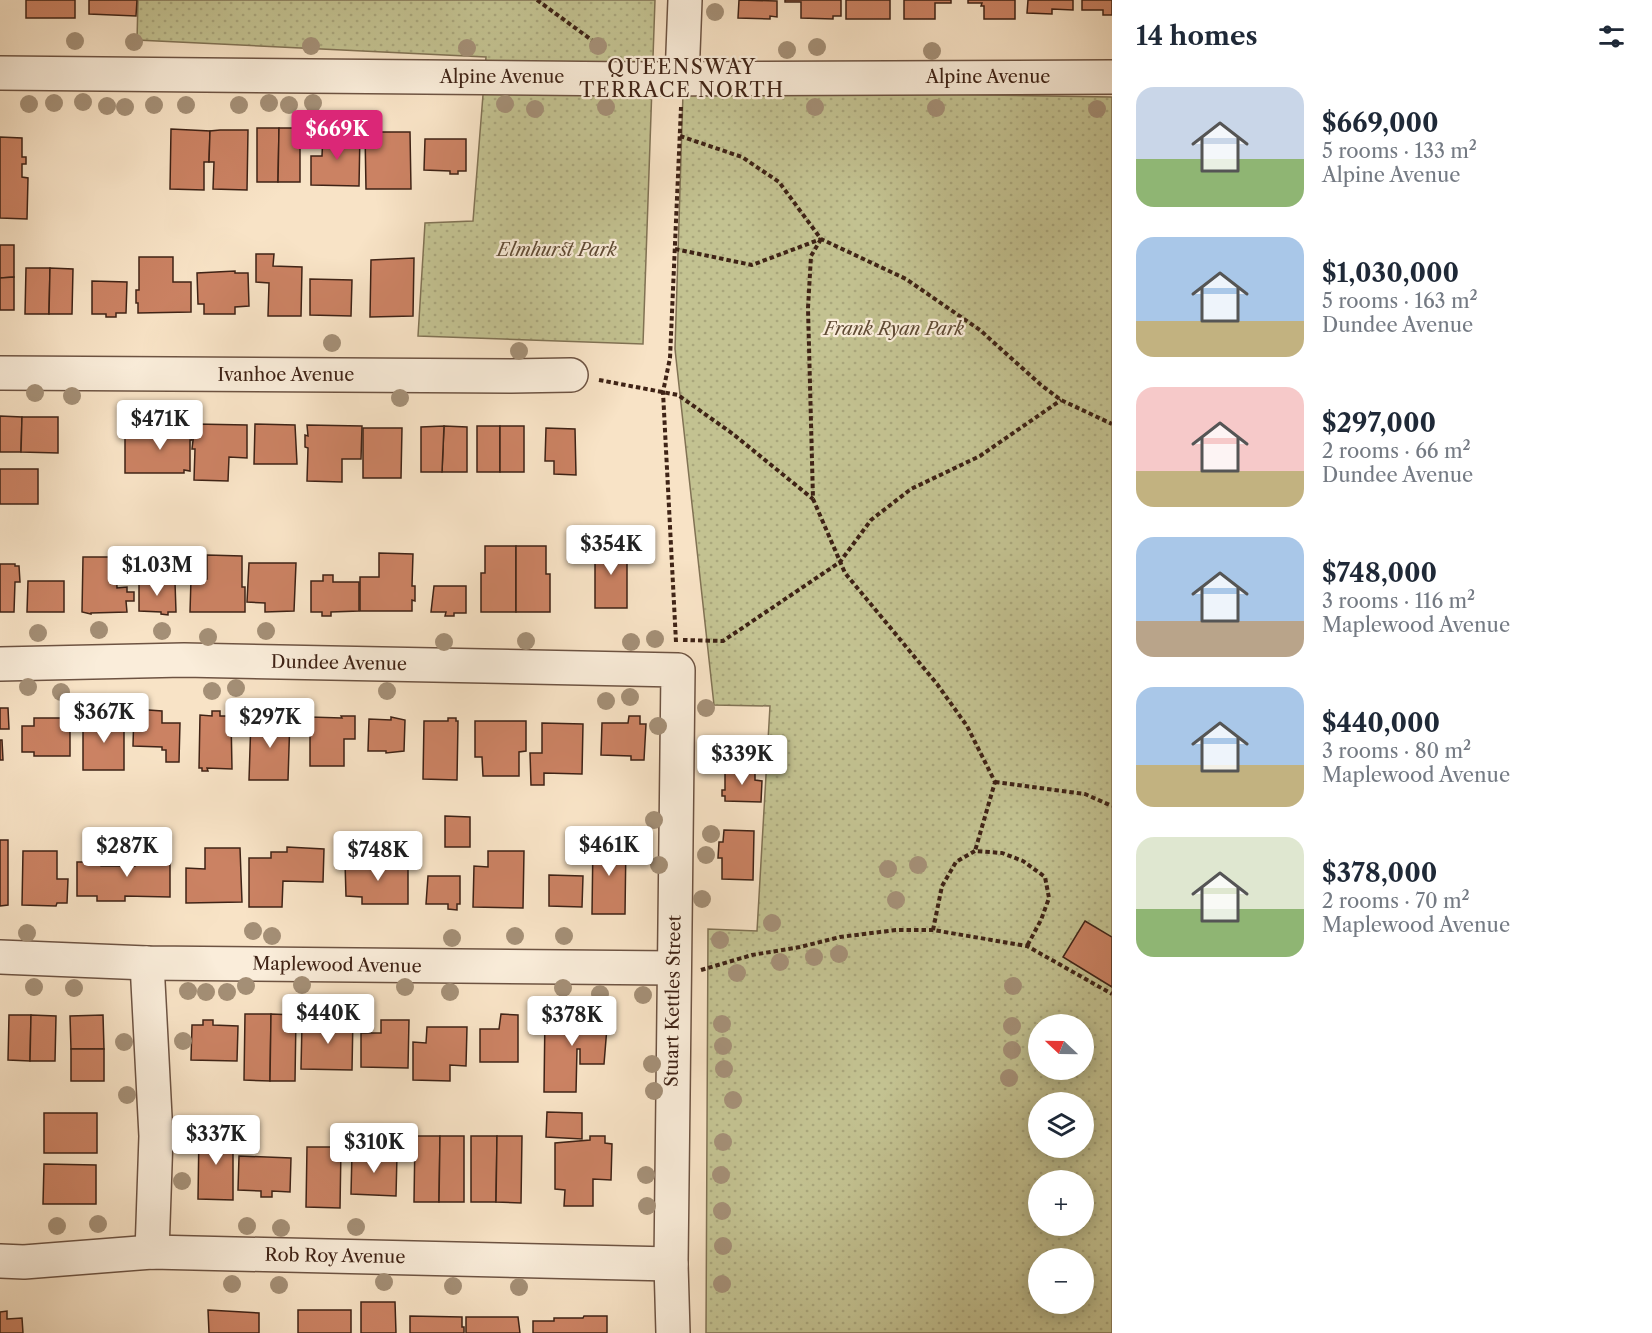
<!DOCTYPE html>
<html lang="en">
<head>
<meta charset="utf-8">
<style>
	body { margin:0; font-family:"Libre Caslon Text",serif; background:#f2f2f3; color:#1f2937; height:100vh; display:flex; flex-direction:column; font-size:22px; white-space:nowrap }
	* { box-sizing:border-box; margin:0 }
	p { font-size:20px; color:#747a83 }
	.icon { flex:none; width:33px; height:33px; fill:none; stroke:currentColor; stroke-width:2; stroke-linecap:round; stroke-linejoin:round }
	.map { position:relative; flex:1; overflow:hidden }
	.panel { display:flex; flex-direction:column; background:#fff; width:540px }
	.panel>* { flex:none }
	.needle { width:39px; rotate:292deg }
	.buttons { position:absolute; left:1028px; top:1014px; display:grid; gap:12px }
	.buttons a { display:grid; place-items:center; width:66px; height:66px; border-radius:50%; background:#fff; box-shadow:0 3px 15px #0003; font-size:30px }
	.price { position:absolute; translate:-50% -51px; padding:0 14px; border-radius:6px; background:#fff; color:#222; font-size:20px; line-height:39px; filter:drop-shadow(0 2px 3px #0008) }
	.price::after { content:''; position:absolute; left:50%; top:36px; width:18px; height:14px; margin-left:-9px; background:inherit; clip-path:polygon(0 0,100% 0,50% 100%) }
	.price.current { background:#db2777; color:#fff }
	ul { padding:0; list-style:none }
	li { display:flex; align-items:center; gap:18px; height:150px; padding:0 24px }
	li span { display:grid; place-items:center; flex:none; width:168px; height:120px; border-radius:18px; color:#555 }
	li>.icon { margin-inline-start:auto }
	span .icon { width:72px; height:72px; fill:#fffc; stroke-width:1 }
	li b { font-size:26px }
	h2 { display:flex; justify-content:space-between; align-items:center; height:72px; padding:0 24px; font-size:26px }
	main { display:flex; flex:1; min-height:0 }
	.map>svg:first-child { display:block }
	.park { fill:url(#park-dots); stroke:#817254; stroke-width:1.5; fill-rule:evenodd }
	.building { fill:#cb8263; stroke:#3f2316; stroke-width:1.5 }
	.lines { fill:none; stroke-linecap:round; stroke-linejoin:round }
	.minor-casing { stroke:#6d5342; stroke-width:36 }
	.path { stroke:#3f2316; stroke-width:4; stroke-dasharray:4.5 3; stroke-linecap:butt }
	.minor { stroke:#faedda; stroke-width:33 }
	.tree { fill:#a48f76 }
	.labels { text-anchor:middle; stroke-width:4.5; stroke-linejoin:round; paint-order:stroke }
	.street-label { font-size:18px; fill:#3f2316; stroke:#faedda }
	.park-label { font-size:18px; font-style:italic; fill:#604b35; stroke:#faedda }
	.neighbourhood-label { font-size:20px; letter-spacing:1.5px; fill:#3f2316; stroke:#faedda }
</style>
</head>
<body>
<main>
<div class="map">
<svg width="1112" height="1333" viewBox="0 0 1112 1333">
	<defs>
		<pattern id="park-dots" width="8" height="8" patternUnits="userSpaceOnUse" patternTransform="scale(1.5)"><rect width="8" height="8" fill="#c3c291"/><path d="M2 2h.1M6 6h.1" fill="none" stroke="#a9a67c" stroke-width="1.8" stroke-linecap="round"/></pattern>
	</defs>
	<rect width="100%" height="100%" fill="#f8e3c6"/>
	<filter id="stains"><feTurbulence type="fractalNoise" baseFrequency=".00333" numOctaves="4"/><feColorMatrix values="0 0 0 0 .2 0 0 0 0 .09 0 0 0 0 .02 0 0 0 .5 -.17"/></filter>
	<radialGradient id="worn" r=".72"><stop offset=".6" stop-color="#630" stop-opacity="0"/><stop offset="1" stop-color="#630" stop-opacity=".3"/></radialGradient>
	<g class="park">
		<path d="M138,0h517l-12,344 -225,-8 7,-113 48,-2 13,-164 -349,-17z"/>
		<path d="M693,90l419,7v1236h-406l2,-404 49,2 13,-225 -56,-1 -39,-356 8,-256zM1038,1024h45v46h-45zM1038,1102h45v46h-45zM1038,1180h45v46h-45zM1038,1258h45v46h-45z"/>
	</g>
	<g class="building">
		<rect x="26" y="0" width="49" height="18"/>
		<path d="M89,0h48l-1,16 -47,-2z"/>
		<path d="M739,0l38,1v16l-7,-1v3l-32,-1z"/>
		<path d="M785,0h56v16h-8v3l-32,-1v-16h-16z"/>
		<rect x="846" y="0" width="44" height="19"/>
		<path d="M904,0h47v3h-16v16h-31z"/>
		<path d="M968,0h47v19h-31v-13h-3l1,-3h-14z"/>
		<path d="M1028,0h45v10l-21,-1v5l-25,-1z"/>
		<path d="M1082,0h30v15h-9v-5h-21z"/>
		<path d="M257,128h22l-1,54h-21z"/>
		<path d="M279,128h21v54h-22z"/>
		<path d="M171,129l39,2 -1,31h-5v28l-34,-1z"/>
		<path d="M220,130h28l-1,60 -34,-1 1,-27h-5l1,-31z"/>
		<path d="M365,132h45l1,57h-45z"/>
		<path d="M323,133h37l-1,53 -48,-1v-29h11z"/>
		<path d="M0,137l22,1v19h4v7h-4v13l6,1 -1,41 -27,-1z"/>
		<path d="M425,139h41v32h-8v3h-8v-3l-26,-1z"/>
		<path d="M0,245h14v32l-14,1z"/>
		<path d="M256,254h18l-1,12 29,1 -1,49h-33l1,-33 -13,-1z"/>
		<path d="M139,257h34v25h18v30l-53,1v-10h-2v-13h3z"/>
		<path d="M414,258l-1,58 -43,1 1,-57z"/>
		<path d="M26,268h24l-1,46h-24z"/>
		<path d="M50,268l23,1 -1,45h-23z"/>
		<path d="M235,271v2h13l1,33 -14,1v7h-31v-10h-6l-1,-31z"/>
		<path d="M14,277v33h-14v-32z"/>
		<path d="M310,279l42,1 -1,36 -41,-1z"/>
		<path d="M92,281l35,1 -1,31h-10v4h-10v-3h-14z"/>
		<path d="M0,416l22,1 -1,35h-21z"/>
		<path d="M22,417h36v36l-37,-1z"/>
		<path d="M195,424l52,1v33l-18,-1 -1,24 -34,-1 1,-31h-3z"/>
		<path d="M255,424l40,1 2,39h-43z"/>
		<path d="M160,425h32v15h-2v31l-6,-1v3h-59v-36h35z"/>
		<path d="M307,425l55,1 -1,33h-19v23l-35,-1 1,-33 -3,-1v-12l3,1z"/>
		<path d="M444,426l23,1v45h-25z"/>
		<path d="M444,426l-2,46h-21v-45z"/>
		<rect x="477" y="426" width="23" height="46"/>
		<rect x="500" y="426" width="24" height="46"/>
		<path d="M363,428h39l-1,50h-38z"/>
		<path d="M546,428l29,1 1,46 -22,-1v-13h-9z"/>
		<rect x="0" y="469" width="38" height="35"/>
		<path d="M600,540h14l1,7h12v61h-32v-61l5,-1z"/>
		<path d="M485,546h31v66h-35v-39h4z"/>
		<path d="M516,546h30v28h4v38h-34z"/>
		<path d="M379,553l34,1 -1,32h3v15l-3,-1v11h-52v-34h19z"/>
		<path d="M207,555l35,1v31h3v25h-55l1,-33h16z"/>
		<path d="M83,557h33l1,31 10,-1v5h7v9h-8l1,11 -36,1v1l-9,-2z"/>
		<path d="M249,563h47l-2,48 -29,1v-9l-18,-1z"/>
		<path d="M0,564h15v2h4l1,16h-5l-1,30h-14z"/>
		<path d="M323,575h10v7h26v29l-28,1v4h-9v-4h-11v-31h12z"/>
		<path d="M28,581h36v31h-37z"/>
		<path d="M139,581l36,1 1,30h-8v3l-7,-1v-2l-22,-1z"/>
		<path d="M434,586h32v27h-12v3h-9l1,-4h-15z"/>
		<path d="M0,708h8l1,21h-9z"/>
		<path d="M134,709l28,2v12h18l-1,39h-13v-12h-4v-3l-29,-1z"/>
		<path d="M212,711h8v5h11l1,53 -25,-1 1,3h-6v-3h-3l1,-53 12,1z"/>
		<path d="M341,716h14v23h-11v27h-34v-49l32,1z"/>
		<path d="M629,716h11v8h6l-2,36h-13v-4l-30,-1 1,-32h26z"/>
		<path d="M290,717l-2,63h-39l2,-62z"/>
		<path d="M391,717l14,3 -1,31 -18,2v-2h-18l1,-32 22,1z"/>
		<path d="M34,718h36v38h-36v-4h-12v-26h12z"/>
		<rect x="83" y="718" width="41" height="52"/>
		<path d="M448,718h8v3h2l-1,59 -34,-1 1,-58h24z"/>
		<path d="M475,721h51v30l-7,1v24h-36l-1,-19h-7z"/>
		<path d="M542,723l41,1 -1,50 -38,-1v12h-13l-1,-32h12z"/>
		<path d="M0,740h2l1,20h-3z"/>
		<path d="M725,769h30v11l7,1 -1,21 -36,-1v-5h-3v-6h3z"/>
		<path d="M445,816l25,1v30h-25z"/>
		<path d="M724,830l30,1 -1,49 -31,-1v-21h-4l1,-16h4z"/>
		<path d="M0,840h8v65l-8,1z"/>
		<path d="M593,840h33l-1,74h-33z"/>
		<path d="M150,847l20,1v49l-45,-1v5h-28v-5h-20v-34h23l1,4h34l-1,-12h16z"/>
		<path d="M287,847l37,2 -1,33 -40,-1 -1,26h-33v-49h22v-6h16z"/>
		<path d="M205,848h35l2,54 -56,1v-35l19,1z"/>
		<path d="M23,851h34v28h11l-1,24h-10l-1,3 -34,-1z"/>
		<path d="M488,851h36l-1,57 -50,-1 1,-41 14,1z"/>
		<path d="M408,861v43h-46v-7l-16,-1 -1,-34z"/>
		<path d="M549,875l34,1 -1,31 -33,-1z"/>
		<path d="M428,876h32v28h-3v6l-9,-1v-5h-22z"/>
		<path d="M1085,921l27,16v50l-49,-30z"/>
		<path d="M559,1008h15v6l34,1 -4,49h-24v-15h-3l-1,43h-32l1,-79 14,1z"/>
		<path d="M245,1014h26l-1,67 -26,-1z"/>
		<path d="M271,1014l25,1 -1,66h-25z"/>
		<path d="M501,1014l17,1v47h-38v-33h19z"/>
		<path d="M9,1015h22l-1,46 -22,-1z"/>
		<path d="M31,1015l25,1 -1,45h-25z"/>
		<path d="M103,1015l1,34h-33l-1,-33z"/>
		<path d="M336,1015l17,1 -1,54 -51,-1 1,-45 34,1z"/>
		<path d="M203,1020h10v5l25,1 -1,35 -46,-1 1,-35h11z"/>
		<path d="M381,1020h28l-1,48 -47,-1v-34h20z"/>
		<path d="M427,1027h40l-1,39 -16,-1v16l-37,-1v-38l13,1z"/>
		<rect x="71" y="1049" width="33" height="32"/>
		<path d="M547,1112l35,1v26l-36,-2z"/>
		<rect x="44" y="1113" width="53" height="40"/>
		<path d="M199,1132h34v68l-35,-1z"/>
		<path d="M415,1136h25l-1,66h-25z"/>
		<path d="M440,1136h24v66h-25z"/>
		<path d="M471,1136h26l-1,66h-25z"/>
		<path d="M497,1136h25l-1,67 -25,-1z"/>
		<path d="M590,1136h15v7l7,1 -1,36 -18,-1v27h-29l1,-16 -10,-1v-46l35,-3z"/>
		<path d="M307,1147h34l-1,61 -34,-1z"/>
		<path d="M352,1153l45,2 -1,41 -45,-2z"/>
		<path d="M239,1156l52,2 -1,34 -18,-1v6h-11v-6l-23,-1z"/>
		<path d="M44,1164l52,1v39h-53z"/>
		<path d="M361,1302h34l1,31h-35z"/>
		<path d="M208,1310l51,3v20h-50z"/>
		<rect x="298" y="1310" width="53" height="23"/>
		<path d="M7,1311v8l15,-1 1,15h-23v-21z"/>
		<path d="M410,1316l52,1v10h2v6h-54z"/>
		<path d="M584,1316h23v17h-74v-12h21v-3h29z"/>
		<path d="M466,1317h52l2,16h-54z"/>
	</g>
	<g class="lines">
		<g class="minor-casing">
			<g id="minor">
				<path d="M0,73l633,6 479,-2"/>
				<path d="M682,78l3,-78"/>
				<path d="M0,373l511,3 60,-1"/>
				<path d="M0,664l184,-4 494,10 -7,594 2,69"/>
				<path d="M0,957l147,6 526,5"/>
				<path d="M147,963l9,173 -4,116"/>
				<path d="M0,1261l24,1 128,-10 519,12"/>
			</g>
		</g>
		<g class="path">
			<path d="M537,0l67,49"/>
			<path d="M680,136l62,21 37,25 42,57 85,40 74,51 61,55 20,15 51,24"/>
			<path d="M821,239l-10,17 -3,52 5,191 32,74 92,111 30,42 28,56 -20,69"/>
			<path d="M675,249l77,16 69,-26"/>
			<path d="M599,380l79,15 55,39 80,65"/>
			<path d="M683,640l40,1 117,-79 31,-42 40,-31 69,-33 81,-56"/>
			<path d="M676,642l-13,-250 7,-34 11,-251"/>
			<path d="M995,782l90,12 27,12"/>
			<path d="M933,930l9,-44 14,-24 19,-11 27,2 21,8 22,16 4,21 -8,22 -14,26"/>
			<path d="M701,970l51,-15 48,-8 40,-10 56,-7h37l94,16 85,48"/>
		</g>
		<use href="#minor" class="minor"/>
	</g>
	<g class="tree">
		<circle cx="715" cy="12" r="9"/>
		<circle cx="75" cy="41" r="9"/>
		<circle cx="134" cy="42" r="9"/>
		<circle cx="311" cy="46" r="9"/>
		<circle cx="598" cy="46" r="9"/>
		<circle cx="817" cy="47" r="9"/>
		<circle cx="467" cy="48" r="9"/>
		<circle cx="787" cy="50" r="9"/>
		<circle cx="932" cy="51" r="9"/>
		<circle cx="83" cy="102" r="9"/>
		<circle cx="54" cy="103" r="9"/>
		<circle cx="269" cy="103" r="9"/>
		<circle cx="313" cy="103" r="9"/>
		<circle cx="29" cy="104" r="9"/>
		<circle cx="505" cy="104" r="9"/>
		<circle cx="154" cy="105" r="9"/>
		<circle cx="186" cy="105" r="9"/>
		<circle cx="239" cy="105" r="9"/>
		<circle cx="289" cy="105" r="9"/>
		<circle cx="107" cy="106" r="9"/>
		<circle cx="125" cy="107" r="9"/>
		<circle cx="606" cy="107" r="9"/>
		<circle cx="815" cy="107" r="9"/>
		<circle cx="936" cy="108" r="9"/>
		<circle cx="535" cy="109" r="9"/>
		<circle cx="1097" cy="109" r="9"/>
		<circle cx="332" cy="343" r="9"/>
		<circle cx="519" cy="351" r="9"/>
		<circle cx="35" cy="393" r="9"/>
		<circle cx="72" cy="396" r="9"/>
		<circle cx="400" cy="398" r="9"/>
		<circle cx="99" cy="630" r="9"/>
		<circle cx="162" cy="631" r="9"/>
		<circle cx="266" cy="631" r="9"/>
		<circle cx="38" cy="633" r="9"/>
		<circle cx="208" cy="637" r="9"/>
		<circle cx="655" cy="639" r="9"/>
		<circle cx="526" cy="641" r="9"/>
		<circle cx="444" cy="642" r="9"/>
		<circle cx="631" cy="642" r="9"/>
		<circle cx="28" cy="687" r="9"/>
		<circle cx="236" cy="688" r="9"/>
		<circle cx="212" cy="691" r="9"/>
		<circle cx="387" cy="691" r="9"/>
		<circle cx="61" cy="692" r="9"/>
		<circle cx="630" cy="697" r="9"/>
		<circle cx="606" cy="701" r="9"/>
		<circle cx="706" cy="708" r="9"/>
		<circle cx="658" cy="726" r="9"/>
		<circle cx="654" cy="820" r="9"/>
		<circle cx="711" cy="834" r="9"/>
		<circle cx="706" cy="855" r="9"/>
		<circle cx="659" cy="865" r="9"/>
		<circle cx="918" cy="865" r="9"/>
		<circle cx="888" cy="869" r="9"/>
		<circle cx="702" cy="899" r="9"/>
		<circle cx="896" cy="900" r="9"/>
		<circle cx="772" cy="923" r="9"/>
		<circle cx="253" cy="931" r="9"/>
		<circle cx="27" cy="933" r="9"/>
		<circle cx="272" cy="936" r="9"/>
		<circle cx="515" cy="936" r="9"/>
		<circle cx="564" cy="936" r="9"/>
		<circle cx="452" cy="938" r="9"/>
		<circle cx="720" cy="940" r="9"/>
		<circle cx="839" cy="954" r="9"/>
		<circle cx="814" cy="957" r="9"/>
		<circle cx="780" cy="962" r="9"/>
		<circle cx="737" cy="973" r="9"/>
		<circle cx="302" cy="985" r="9"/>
		<circle cx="246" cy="986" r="9"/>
		<circle cx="1013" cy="986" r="9"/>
		<circle cx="34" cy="987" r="9"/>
		<circle cx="405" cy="987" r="9"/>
		<circle cx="74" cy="988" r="9"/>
		<circle cx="563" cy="988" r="9"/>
		<circle cx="188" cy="991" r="9"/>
		<circle cx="206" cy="992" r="9"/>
		<circle cx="227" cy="992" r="9"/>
		<circle cx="450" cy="992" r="9"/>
		<circle cx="600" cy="994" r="9"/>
		<circle cx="643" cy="995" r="9"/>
		<circle cx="722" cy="1024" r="9"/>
		<circle cx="1012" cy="1026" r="9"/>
		<circle cx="183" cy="1041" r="9"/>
		<circle cx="124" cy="1042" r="9"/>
		<circle cx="723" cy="1046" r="9"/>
		<circle cx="1012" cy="1050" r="9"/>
		<circle cx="652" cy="1064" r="9"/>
		<circle cx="724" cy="1069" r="9"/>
		<circle cx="1009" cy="1078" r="9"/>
		<circle cx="654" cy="1091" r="9"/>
		<circle cx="127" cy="1095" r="9"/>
		<circle cx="733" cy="1100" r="9"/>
		<circle cx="723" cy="1142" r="9"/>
		<circle cx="646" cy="1175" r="9"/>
		<circle cx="721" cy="1175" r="9"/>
		<circle cx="182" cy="1181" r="9"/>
		<circle cx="647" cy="1206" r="9"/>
		<circle cx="722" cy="1211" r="9"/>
		<circle cx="98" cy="1224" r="9"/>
		<circle cx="57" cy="1226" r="9"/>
		<circle cx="247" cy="1226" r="9"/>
		<circle cx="356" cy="1227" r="9"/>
		<circle cx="281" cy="1228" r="9"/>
		<circle cx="723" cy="1246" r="9"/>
		<circle cx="384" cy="1282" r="9"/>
		<circle cx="232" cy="1284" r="9"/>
		<circle cx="722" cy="1284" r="9"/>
		<circle cx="279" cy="1285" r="9"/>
		<circle cx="453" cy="1286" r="9"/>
		<circle cx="519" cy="1287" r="9"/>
	</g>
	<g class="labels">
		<g class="street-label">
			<text x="502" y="83">Alpine Avenue</text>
			<text x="988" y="83">Alpine Avenue</text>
			<text x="286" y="381">Ivanhoe Avenue</text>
			<text transform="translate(339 663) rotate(1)" y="6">Dundee Avenue</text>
			<text transform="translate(337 965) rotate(1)" y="6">Maplewood Avenue</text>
			<text transform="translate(673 1001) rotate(-89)" y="6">Stuart Kettles Street</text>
			<text transform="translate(335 1256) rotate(1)" y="6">Rob Roy Avenue</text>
		</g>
		<g class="park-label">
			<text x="557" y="256">Elmhurst Park</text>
			<text x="894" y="335">Frank Ryan Park</text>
		</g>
		<g class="neighbourhood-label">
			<text x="682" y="74">QUEENSWAY<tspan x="682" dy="23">TERRACE NORTH</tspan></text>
		</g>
	</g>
	<rect width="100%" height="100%" filter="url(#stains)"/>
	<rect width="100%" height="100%" fill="url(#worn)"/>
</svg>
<div class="buttons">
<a><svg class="needle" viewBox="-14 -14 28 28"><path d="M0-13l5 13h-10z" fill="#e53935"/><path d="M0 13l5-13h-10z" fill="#747a83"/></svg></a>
<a><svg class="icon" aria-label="layers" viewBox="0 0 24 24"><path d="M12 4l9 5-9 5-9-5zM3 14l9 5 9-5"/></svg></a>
<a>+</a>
<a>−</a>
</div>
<b class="price current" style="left:337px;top:161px">$669K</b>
<b class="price" style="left:160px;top:451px">$471K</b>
<b class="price" style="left:611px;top:576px">$354K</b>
<b class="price" style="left:157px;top:597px">$1.03M</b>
<b class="price" style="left:104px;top:744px">$367K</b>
<b class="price" style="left:270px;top:749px">$297K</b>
<b class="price" style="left:742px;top:786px">$339K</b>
<b class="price" style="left:609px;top:877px">$461K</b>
<b class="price" style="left:127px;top:878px">$287K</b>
<b class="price" style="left:378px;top:882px">$748K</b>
<b class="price" style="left:328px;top:1045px">$440K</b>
<b class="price" style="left:572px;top:1047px">$378K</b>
<b class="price" style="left:216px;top:1166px">$337K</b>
<b class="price" style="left:374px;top:1174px">$310K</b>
</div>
<section class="panel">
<h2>14 homes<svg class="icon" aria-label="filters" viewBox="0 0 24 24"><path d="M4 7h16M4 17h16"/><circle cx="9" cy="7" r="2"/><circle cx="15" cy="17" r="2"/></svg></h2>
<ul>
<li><span style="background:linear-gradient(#c9d6e8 60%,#8fb573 0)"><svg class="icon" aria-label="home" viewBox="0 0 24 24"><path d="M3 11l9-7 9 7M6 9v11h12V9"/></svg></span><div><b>$669,000</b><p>5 rooms · 133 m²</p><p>Alpine Avenue</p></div></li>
<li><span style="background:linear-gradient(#a9c7e8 70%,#c2b280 0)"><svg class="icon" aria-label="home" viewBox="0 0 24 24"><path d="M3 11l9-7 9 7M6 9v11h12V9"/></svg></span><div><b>$1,030,000</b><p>5 rooms · 163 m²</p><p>Dundee Avenue</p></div></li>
<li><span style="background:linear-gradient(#f6c9c9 70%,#c2b280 0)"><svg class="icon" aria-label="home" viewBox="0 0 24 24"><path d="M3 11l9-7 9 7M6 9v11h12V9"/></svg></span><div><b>$297,000</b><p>2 rooms · 66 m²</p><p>Dundee Avenue</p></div></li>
<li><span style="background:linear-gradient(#a9c7e8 70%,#b9a48a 0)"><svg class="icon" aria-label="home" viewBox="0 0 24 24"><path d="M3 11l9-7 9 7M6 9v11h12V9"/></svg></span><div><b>$748,000</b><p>3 rooms · 116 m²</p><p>Maplewood Avenue</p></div></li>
<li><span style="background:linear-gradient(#a9c7e8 65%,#c2b280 0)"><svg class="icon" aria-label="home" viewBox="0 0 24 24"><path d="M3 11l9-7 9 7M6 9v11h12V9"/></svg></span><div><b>$440,000</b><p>3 rooms · 80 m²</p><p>Maplewood Avenue</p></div></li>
<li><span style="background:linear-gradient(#dfe7d0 60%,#8fb573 0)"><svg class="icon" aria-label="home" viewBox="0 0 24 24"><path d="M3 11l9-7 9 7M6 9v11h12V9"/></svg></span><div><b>$378,000</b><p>2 rooms · 70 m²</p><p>Maplewood Avenue</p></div></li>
</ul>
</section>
</main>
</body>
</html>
